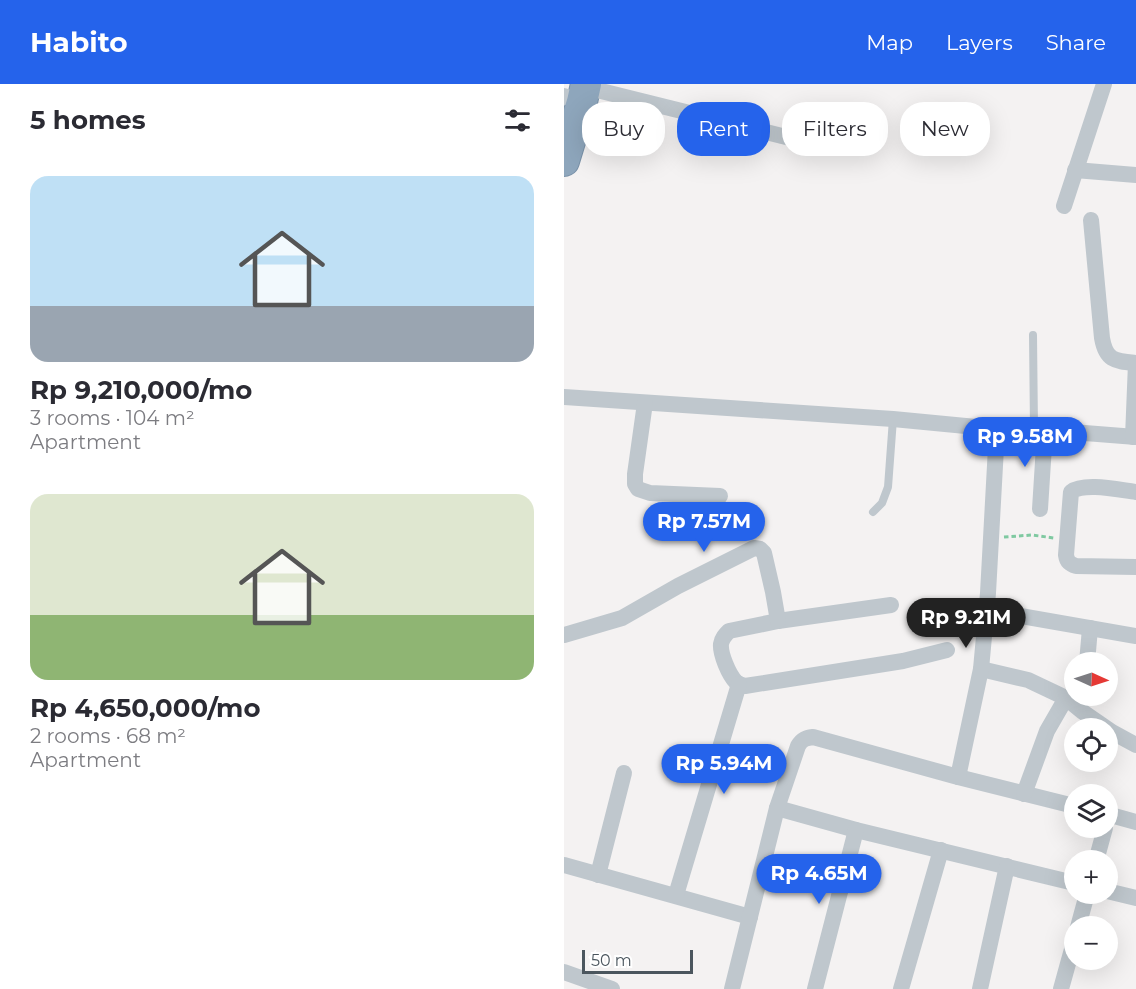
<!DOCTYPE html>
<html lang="en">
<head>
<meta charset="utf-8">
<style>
	body { margin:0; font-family:Montserrat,sans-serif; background:#f7f7f7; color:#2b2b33; height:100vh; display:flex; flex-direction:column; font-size:22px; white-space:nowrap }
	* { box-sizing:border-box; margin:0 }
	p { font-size:20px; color:#7c7c81 }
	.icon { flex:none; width:33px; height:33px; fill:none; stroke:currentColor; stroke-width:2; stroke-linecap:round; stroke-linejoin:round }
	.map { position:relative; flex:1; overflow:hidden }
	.drawer { display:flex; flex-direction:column; background:#fff; width:564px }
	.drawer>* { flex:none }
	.hud { position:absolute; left:18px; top:18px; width:464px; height:54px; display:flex; gap:12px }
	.needle { width:39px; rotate:93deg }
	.buttons { position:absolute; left:500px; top:568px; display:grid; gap:12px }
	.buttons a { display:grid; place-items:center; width:54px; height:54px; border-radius:50%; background:#fff; box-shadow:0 6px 24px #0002; font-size:30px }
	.scale { position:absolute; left:18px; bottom:15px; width:111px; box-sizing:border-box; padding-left:6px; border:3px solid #4b565e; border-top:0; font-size:16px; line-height:21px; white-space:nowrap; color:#4b565e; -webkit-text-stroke:4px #fff; paint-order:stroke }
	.price { position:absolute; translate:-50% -51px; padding:0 14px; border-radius:21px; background:#2563eb; color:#fff; font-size:20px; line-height:39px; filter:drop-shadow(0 2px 3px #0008) }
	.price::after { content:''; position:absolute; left:50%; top:36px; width:18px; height:14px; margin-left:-9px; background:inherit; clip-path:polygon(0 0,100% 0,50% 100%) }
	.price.selected { background:#222; color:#fff }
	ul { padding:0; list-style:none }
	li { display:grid; align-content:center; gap:12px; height:318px; padding:0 30px }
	li span { display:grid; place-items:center; height:186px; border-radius:18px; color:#555 }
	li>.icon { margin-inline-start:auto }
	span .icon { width:108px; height:108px; fill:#fffc; stroke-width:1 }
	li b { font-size:26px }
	h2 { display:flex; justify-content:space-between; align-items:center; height:72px; padding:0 30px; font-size:26px }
	.tag { padding:0 21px; border-radius:24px; background:#fff; box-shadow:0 6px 24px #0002; font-size:21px; line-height:54px }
	.tag.selected { background:#2563eb; color:#fff }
	header { display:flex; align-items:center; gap:36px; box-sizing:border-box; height:84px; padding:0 30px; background:#2563eb; color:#fff }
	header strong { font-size:28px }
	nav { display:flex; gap:33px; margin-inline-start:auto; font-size:21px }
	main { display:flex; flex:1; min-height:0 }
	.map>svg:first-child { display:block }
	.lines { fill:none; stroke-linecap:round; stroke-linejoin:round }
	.highway-casing { stroke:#7991a8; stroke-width:32 }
	.path { stroke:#7fc9a1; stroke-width:3; stroke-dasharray:4.5 3; stroke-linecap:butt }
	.lane { stroke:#bfc7cd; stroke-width:8 }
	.street { stroke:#bfc7cd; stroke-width:16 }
	.highway { stroke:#8ea6bc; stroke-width:30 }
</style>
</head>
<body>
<header>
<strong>Habito</strong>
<nav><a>Map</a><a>Layers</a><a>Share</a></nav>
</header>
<main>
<section class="drawer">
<h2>5 homes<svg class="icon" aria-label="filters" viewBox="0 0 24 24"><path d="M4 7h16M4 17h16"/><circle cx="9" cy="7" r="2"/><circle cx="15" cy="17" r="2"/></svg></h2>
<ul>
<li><span style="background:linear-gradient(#bfe0f5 70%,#9aa5b1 0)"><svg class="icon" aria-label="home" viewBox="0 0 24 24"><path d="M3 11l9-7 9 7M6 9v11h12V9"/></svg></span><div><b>Rp 9,210,000/mo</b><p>3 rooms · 104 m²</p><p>Apartment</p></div></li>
<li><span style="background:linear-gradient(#dfe7d0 65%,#8fb573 0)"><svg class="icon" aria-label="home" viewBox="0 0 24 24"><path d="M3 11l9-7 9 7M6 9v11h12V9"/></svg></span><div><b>Rp 4,650,000/mo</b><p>2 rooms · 68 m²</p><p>Apartment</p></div></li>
</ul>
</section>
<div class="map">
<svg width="572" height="905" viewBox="0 0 572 905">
	<rect width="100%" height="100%" fill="#f4f2f2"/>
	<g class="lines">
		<g class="highway-casing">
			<path id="highway" d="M0,77l18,-59 4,-18"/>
		</g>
		<path class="path" d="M440,453l28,-2 22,3"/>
		<g class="lane">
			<path d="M469,251l1,94"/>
			<path d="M309,428l9,-9 6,-16 5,-68"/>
		</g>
		<g class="street">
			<path d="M21,3l205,51"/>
			<path d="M0,12l18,6"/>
			<path d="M511,86l61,5"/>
			<path d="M500,122l40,-122"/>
			<path d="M527,136l11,118c4,23 13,23 34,25"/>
			<path d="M0,313l329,22 104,10h37l102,8"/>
			<path d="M81,319l-10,71v10l3,5 12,4 70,3"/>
			<path d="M569,353l3,-74"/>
			<path d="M572,408c-17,-2 -52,-10 -65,0l-5,63c1,7 4,9 10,11l60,1"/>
			<path d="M476,425l5,-79"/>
			<path d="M327,521l-113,16 -49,10c-4,4 -7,7 -8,13 -1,10 8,31 15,38 4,3 5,3 9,4l158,-25 44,-11"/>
			<path d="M422,526l150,26"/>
			<path d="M0,551l58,-17 56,-32 76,-38 6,1 4,4 9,39 5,29"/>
			<path d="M523,579l3,-35"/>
			<path d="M417,585l47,11 38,18 17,14 29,20 24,13"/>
			<path d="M394,693l116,29"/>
			<path d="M460,710l23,-63 19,-33"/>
			<path d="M213,724l79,22 218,53"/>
			<path d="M543,730l29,8"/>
			<path d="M532,777l9,-33"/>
			<path d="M0,781l186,52"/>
			<path d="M34,791l26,-102"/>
			<path d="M543,807l29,7"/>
			<path d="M112,811l63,-211"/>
			<path d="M514,843l9,-33"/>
			<path d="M0,888l48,17"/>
			<path d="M168,905l45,-181 21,-62c4,-7 8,-8 15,-9l145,40 23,-108 7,-76 9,-164"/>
			<path d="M251,905l41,-159"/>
			<path d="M337,905l40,-139"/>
			<path d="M416,905l27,-123"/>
			<path d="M497,905l13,-47"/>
		</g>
		<use href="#highway" class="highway"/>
	</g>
</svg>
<div class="buttons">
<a><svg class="needle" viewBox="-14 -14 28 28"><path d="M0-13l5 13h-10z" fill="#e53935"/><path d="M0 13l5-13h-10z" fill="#7c7c81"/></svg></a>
<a><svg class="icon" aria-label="locate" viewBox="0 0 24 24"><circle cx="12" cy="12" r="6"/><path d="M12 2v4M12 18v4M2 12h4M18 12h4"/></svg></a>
<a><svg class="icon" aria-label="layers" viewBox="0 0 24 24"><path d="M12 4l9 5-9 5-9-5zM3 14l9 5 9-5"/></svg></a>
<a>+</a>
<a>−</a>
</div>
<div class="scale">50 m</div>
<b class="price" style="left:461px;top:384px">Rp 9.58M</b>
<b class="price" style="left:140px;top:469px">Rp 7.57M</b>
<b class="price selected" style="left:402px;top:565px">Rp 9.21M</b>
<b class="price" style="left:160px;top:711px">Rp 5.94M</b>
<b class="price" style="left:255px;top:821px">Rp 4.65M</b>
<div class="hud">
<a class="tag">Buy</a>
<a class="tag selected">Rent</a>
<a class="tag">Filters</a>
<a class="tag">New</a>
</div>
</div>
</main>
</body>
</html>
